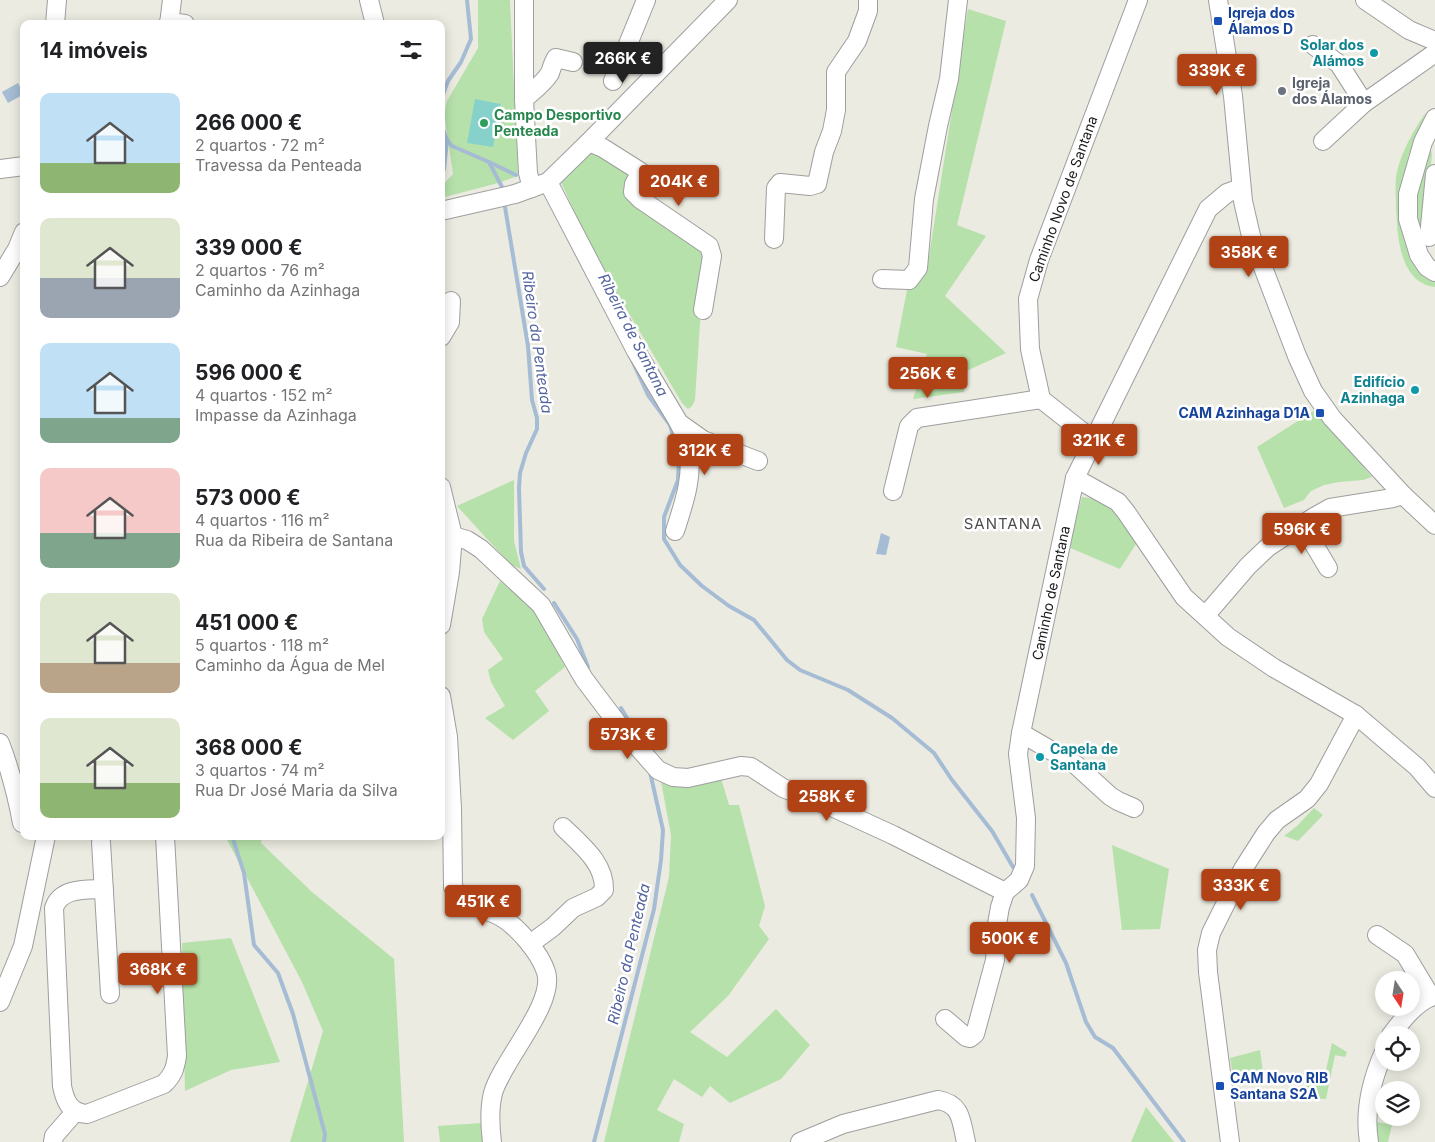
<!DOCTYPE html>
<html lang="pt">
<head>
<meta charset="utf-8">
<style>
	body { margin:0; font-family:Inter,sans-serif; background:#f6f6f6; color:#202124; height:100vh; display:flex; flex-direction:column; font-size:19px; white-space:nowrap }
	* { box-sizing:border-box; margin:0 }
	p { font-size:16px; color:#757577 }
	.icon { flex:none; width:28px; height:28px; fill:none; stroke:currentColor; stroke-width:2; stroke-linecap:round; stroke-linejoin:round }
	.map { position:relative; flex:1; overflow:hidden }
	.side { position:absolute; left:20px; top:20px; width:425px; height:820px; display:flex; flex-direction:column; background:#fff; border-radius:10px; box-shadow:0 2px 12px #0003 }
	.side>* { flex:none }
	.needle { width:32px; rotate:168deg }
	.fabs { position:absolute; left:1375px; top:971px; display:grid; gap:10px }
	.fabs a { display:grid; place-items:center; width:45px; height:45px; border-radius:50%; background:#fff; box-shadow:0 2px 12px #0003; font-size:25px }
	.price { position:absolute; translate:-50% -42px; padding:0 11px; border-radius:5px; background:#b04215; color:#fff; font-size:16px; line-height:32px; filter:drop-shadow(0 1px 2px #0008) }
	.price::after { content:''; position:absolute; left:50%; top:30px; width:15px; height:11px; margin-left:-8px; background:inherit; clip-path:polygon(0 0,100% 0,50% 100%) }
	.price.current { background:#222; color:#fff }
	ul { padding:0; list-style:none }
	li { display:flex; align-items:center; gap:15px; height:125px; padding:0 20px }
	li span { display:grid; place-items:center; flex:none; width:140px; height:100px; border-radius:10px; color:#555 }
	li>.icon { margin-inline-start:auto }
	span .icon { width:60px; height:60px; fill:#fffc; stroke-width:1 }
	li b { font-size:21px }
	h2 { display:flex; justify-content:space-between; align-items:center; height:60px; padding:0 20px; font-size:21px }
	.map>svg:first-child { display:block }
	.grass { fill:#b6e1ab }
	.pitch { fill:#86d2cb }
	.water { fill:#a5bcd4 }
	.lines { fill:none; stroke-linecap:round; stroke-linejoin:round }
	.stream { stroke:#a5bcd4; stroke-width:4 }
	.minor-casing { stroke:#9e9e9e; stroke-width:20 }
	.minor { stroke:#fff; stroke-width:18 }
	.transit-dot { fill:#1a4fb4; stroke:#fff; stroke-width:2 }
	.culture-dot { fill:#0f9aa8; stroke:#fff; stroke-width:2 }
	.worship-dot { fill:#6b7280; stroke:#fff; stroke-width:2 }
	.leisure-dot { fill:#2e9e5b; stroke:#fff; stroke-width:2 }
	.labels { text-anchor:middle; stroke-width:5; stroke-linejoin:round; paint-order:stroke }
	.transit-label { font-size:14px; font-weight:bold; fill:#164399; stroke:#fff; text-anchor:start }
	.culture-label { font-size:14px; font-weight:bold; fill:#0d838f; stroke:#fff; text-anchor:end }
	.worship-label { font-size:14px; font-weight:bold; fill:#5b616d; stroke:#fff; text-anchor:start }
	.leisure-label { font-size:14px; font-weight:bold; fill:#27864d; stroke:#fff; text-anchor:start }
	.street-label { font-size:14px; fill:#1a1a1a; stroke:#fff }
	.water-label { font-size:15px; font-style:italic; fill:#53639e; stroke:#fff }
	.neighbourhood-label { font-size:15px; letter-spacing:1px; fill:#4d4d4d; stroke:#fff }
</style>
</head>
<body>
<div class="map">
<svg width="1435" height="1142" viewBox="0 0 1435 1142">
	<rect width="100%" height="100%" fill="#ebebe1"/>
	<g class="grass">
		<path d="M478,0h32l8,176 -20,7 -57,15v-11l12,-13 -9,-61 3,-12 31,-53z"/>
		<path d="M968,9l38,12 -49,204 29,11 -41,60 61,57 -42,19v20l-51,7 14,-45 -31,-7 11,-57 20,-21z"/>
		<path d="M1426,112l-18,45 -4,37 31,86v7c-36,-4 -38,-53 -39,-82 0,-9 -1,-18 0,-27 3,-22 17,-47 30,-66z"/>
		<path d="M589,142l52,30 -7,12 75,62 -6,64 -3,13 -5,77 -3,6 -4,3 -6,-6 -90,-152 -31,-69z"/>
		<path d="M1429,145l3,9 -8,83c-2,-4 -5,-7 -6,-11 -6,-20 5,-60 11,-81z"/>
		<path d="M1315,410l57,67 -9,3 -24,2 -15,3 -13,6 -7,9 -20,8 -27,-61z"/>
		<path d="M514,480v61l7,28 -11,-5 -53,-58z"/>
		<path d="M1082,497l17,2 17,11 22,31 -18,28 -52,-22z"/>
		<path d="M500,581l36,31 29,55 -30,24 14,20 -36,29 -28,-22 20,-12 -14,-24 -3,-12 15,-11 -19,-27 -2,-13z"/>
		<path d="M660,776l61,2 8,27h10l26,101 -6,20 10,13 -41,57 -38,36 37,25 49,-48 34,36 -29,34 -51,24 -20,-17 -8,11 -28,-18 -17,31 27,14 -5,18h-75l65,-265 2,-42z"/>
		<path d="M1314,808l9,7 -25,26 -14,-5 13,-10z"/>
		<path d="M225,836h37l-1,7 51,49 82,67 10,183h-114l33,-111 -21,-49z"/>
		<path d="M1112,845l57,24 -9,60 -38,1z"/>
		<path d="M231,938l49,124 -49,8 -46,21 -3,-148z"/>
		<path d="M1332,1043l15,9 -2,5 -10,-2 -9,44 -21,-1 2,-21 17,2z"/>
		<path d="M1260,1050l4,30 -30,3 -4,-25z"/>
		<path d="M1146,1107l28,35h-43z"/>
		<path d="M1372,1121l20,4 -4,17h-14z"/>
		<path d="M481,1123l2,19h-43l-2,-16z"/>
	</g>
	<path class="pitch" d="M475,99l26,5 -8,43 -26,-4z"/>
	<g class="water">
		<path d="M18,83l6,11 -16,9 -6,-11z"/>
		<path d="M881,533l9,4 -4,18 -10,-1z"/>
	</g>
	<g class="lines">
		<g class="stream">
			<path d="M441,100l7,-19 13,-19 10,-23 -4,-39"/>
			<path d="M441,124l6,16 -3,29 -3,3"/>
			<path d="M447,140l5,6 37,16 13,25"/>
			<path d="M489,162l27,13"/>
			<path d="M505,207l23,139 4,54 5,18v11l-11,24 -6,20 -1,15 2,64 3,14 20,23"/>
			<path d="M632,360l16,35 22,30 9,31 -1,24 -14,37v22l16,26 22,21 27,20 25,14 33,40 13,10 48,20 44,28 42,35 18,27 40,51 21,36"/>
			<path d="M554,603l23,36 11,28"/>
			<path d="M621,708l11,18"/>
			<path d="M232,836l12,37 10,72 24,28 15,41 32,120 -1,8"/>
			<path d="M1032,895l34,68 20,59 9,15 18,11 71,94"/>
			<path d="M594,1142l60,-233 7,-49 2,-30 -13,-58"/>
		</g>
		<g class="minor-casing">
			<g id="minor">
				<path d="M369,0l6,24"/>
				<path d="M524,0v99l4,74 4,15"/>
				<path d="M1218,0l15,96 10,105 8,35 46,120 16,35 19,27 71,77 32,30"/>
				<path d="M1365,0l44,30 26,11"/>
				<path d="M169,22l16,2"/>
				<path d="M55,24l2,-24"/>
				<path d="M169,24l3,-24"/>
				<path d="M1313,45l26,19 25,39 71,-50"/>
				<path d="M613,81l33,-81"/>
				<path d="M524,99c9,-8 20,-16 26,-26 2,-6 3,-10 6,-15l17,4"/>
				<path d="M1435,118l-12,24 -15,52v25l11,36 8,12 8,5"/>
				<path d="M1323,141l41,-38"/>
				<path d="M589,142l14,6 38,24 -7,12 -1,8 7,7 69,47 3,10 -9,54"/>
				<path d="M0,169l24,-3"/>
				<path d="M548,182l88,169 43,72 24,17 55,21"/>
				<path d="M441,211l74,-17 33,-12 41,-40 139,-142"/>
				<path d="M1429,237l6,-63"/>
				<path d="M774,239l2,-51 4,-5 30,3 7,-2 7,-32 8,-21 4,-21v-38l21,-31 11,-30v-11"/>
				<path d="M0,277l17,-28 7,-17"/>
				<path d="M882,279l27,1 9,-12 6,-69 14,-73 11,-47 9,-79"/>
				<path d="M441,337l9,-15 1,-21"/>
				<path d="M1093,440l-52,-41 -11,-50 -2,-50 11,-39 99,-260"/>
				<path d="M1075,478l43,24 8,10 58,85 21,19 23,21 46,31 82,47 61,52 18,21"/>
				<path d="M441,487l12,49 -3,36 -9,53"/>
				<path d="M893,491l16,-65 8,-8 124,-19"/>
				<path d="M1303,526l25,42"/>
				<path d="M675,531c9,-28 19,-56 13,-86 -1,-7 -6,-15 -9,-22"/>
				<path d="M453,536l14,4 14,9 60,56 43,74 37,49 37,42 15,7 15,1 53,-12 10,1 32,21 51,20 59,27 112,57"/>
				<path d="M1205,616l43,-50 20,-19 46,-30 16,-9 63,-10 10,-3"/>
				<path d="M441,696l7,41 4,71 1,79c10,17 31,21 48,30 17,10 39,36 45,55 10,31 -44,89 -53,121 -4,16 -3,33 -1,49"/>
				<path d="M1021,733l55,32 34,31 8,5 16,7"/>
				<path d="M0,743c10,26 17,53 22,80"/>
				<path d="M101,842l9,152"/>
				<path d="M104,889c-18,1 -43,-2 -50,19l8,178c3,15 8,27 25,28l77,-30c9,-9 11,-15 13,-28l-12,-220"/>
				<path d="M1377,935l28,19 26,43"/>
				<path d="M530,944l23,-17 20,-19 24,-11 7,-7c1,-27 -23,-45 -41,-63"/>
				<path d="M0,1002l23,-56 23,-110"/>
				<path d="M945,1019l21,18 4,1 5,-4 20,-74 2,-36 3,-17 5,-15 14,-12 6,-14 1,-48 -8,-64 3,-21 54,-255 133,-269 19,-16 14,-5"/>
				<path d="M1391,1035c12,-16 25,-33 44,-40"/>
				<path d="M53,1142l1,-6 21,-24"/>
				<path d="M800,1142l43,-18 95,-24c24,4 23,21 28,42"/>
				<path d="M1230,1142l-22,-170 -1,-22 4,-17 32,-64 23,-36 11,-13 30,-21 12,-15 37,-69"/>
				<path d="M1369,1142c-5,-30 3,-63 15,-90"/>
			</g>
		</g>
		<use href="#minor" class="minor"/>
	</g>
	<g class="transit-dot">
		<rect x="1213" y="16" width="10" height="10" rx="2.5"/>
		<rect x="1315" y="408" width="10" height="10" rx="2.5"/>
		<rect x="1215" y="1081" width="10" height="10" rx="2.5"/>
	</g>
	<g class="culture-dot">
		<circle cx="1374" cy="53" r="5"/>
		<circle cx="1415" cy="390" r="5"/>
		<circle cx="1040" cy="757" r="5"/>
	</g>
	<circle class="worship-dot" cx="1282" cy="91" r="5"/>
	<circle class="leisure-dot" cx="484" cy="123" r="5"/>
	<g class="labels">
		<g class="transit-label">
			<text x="1228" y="18">Igreja dos<tspan x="1228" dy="16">Álamos D</tspan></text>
			<text x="1310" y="418" text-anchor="end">CAM Azinhaga D1A</text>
			<text x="1230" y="1083">CAM Novo RIB<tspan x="1230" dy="16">Santana S2A</tspan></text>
		</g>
		<g class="culture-label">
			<text x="1364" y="50">Solar dos<tspan x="1364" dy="16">Alámos</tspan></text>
			<text x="1405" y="387">Edifício<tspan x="1405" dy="16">Azinhaga</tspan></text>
			<text x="1050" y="754" text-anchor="start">Capela de<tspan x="1050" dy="16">Santana</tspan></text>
		</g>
		<g class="worship-label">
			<text x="1292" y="88">Igreja<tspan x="1292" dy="16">dos Álamos</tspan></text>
		</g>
		<g class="leisure-label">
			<text x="494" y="120">Campo Desportivo<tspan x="494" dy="16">Penteada</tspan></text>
		</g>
		<g class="street-label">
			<text transform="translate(1063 199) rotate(-70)" y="5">Caminho Novo de Santana</text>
			<text transform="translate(1051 593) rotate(-78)" y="5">Caminho de Santana</text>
		</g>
		<g class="water-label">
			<text transform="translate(633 335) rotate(63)" y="5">Ribeira de Santana</text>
			<text transform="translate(537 342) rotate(82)" y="5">Ribeiro da Penteada</text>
			<text transform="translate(629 954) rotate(-77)" y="5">Ribeiro da Penteada</text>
		</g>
		<g class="neighbourhood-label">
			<text x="1003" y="529">SANTANA</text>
		</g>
	</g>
</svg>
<div class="fabs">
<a><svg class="needle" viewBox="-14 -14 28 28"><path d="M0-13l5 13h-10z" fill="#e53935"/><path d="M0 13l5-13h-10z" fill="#757577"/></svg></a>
<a><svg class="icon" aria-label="locate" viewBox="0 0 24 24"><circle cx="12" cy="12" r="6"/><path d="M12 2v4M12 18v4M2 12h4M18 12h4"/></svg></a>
<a><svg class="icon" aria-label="layers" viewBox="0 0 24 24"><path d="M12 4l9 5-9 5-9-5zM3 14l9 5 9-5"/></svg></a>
</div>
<b class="price current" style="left:623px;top:84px">266K €</b>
<b class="price" style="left:1217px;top:96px">339K €</b>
<b class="price" style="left:679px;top:207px">204K €</b>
<b class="price" style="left:1249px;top:278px">358K €</b>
<b class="price" style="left:928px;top:399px">256K €</b>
<b class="price" style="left:1099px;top:466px">321K €</b>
<b class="price" style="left:705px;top:476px">312K €</b>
<b class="price" style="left:1302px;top:555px">596K €</b>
<b class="price" style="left:628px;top:760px">573K €</b>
<b class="price" style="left:827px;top:822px">258K €</b>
<b class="price" style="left:1241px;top:911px">333K €</b>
<b class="price" style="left:483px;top:927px">451K €</b>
<b class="price" style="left:1010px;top:964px">500K €</b>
<b class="price" style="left:158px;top:995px">368K €</b>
<section class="side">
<h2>14 imóveis<svg class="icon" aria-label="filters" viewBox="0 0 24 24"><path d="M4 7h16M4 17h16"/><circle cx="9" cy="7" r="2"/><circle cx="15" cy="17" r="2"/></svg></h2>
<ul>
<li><span style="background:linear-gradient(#bfe0f5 70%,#8fb573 0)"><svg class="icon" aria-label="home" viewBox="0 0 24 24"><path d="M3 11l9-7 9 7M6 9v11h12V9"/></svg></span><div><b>266 000 €</b><p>2 quartos · 72 m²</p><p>Travessa da Penteada</p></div></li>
<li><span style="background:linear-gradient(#dfe7d0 60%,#9aa5b1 0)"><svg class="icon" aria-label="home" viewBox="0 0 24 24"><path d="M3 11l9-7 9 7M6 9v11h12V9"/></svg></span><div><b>339 000 €</b><p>2 quartos · 76 m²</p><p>Caminho da Azinhaga</p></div></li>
<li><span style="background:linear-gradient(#bfe0f5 75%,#7fa58c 0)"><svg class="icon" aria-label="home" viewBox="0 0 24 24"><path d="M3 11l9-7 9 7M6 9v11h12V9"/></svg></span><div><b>596 000 €</b><p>4 quartos · 152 m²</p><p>Impasse da Azinhaga</p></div></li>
<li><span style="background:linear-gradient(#f6c9c9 65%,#7fa58c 0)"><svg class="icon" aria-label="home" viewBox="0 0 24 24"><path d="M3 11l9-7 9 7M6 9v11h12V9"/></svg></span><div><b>573 000 €</b><p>4 quartos · 116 m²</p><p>Rua da Ribeira de Santana</p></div></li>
<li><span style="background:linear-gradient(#dfe7d0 70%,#b9a48a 0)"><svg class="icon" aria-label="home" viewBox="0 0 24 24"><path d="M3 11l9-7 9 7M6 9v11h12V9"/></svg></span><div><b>451 000 €</b><p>5 quartos · 118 m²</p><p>Caminho da Água de Mel</p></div></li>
<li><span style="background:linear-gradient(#dfe7d0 65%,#8fb573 0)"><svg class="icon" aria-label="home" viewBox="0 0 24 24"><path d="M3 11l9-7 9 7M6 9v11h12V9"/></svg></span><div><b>368 000 €</b><p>3 quartos · 74 m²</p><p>Rua Dr José Maria da Silva</p></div></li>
</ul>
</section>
</div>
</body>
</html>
